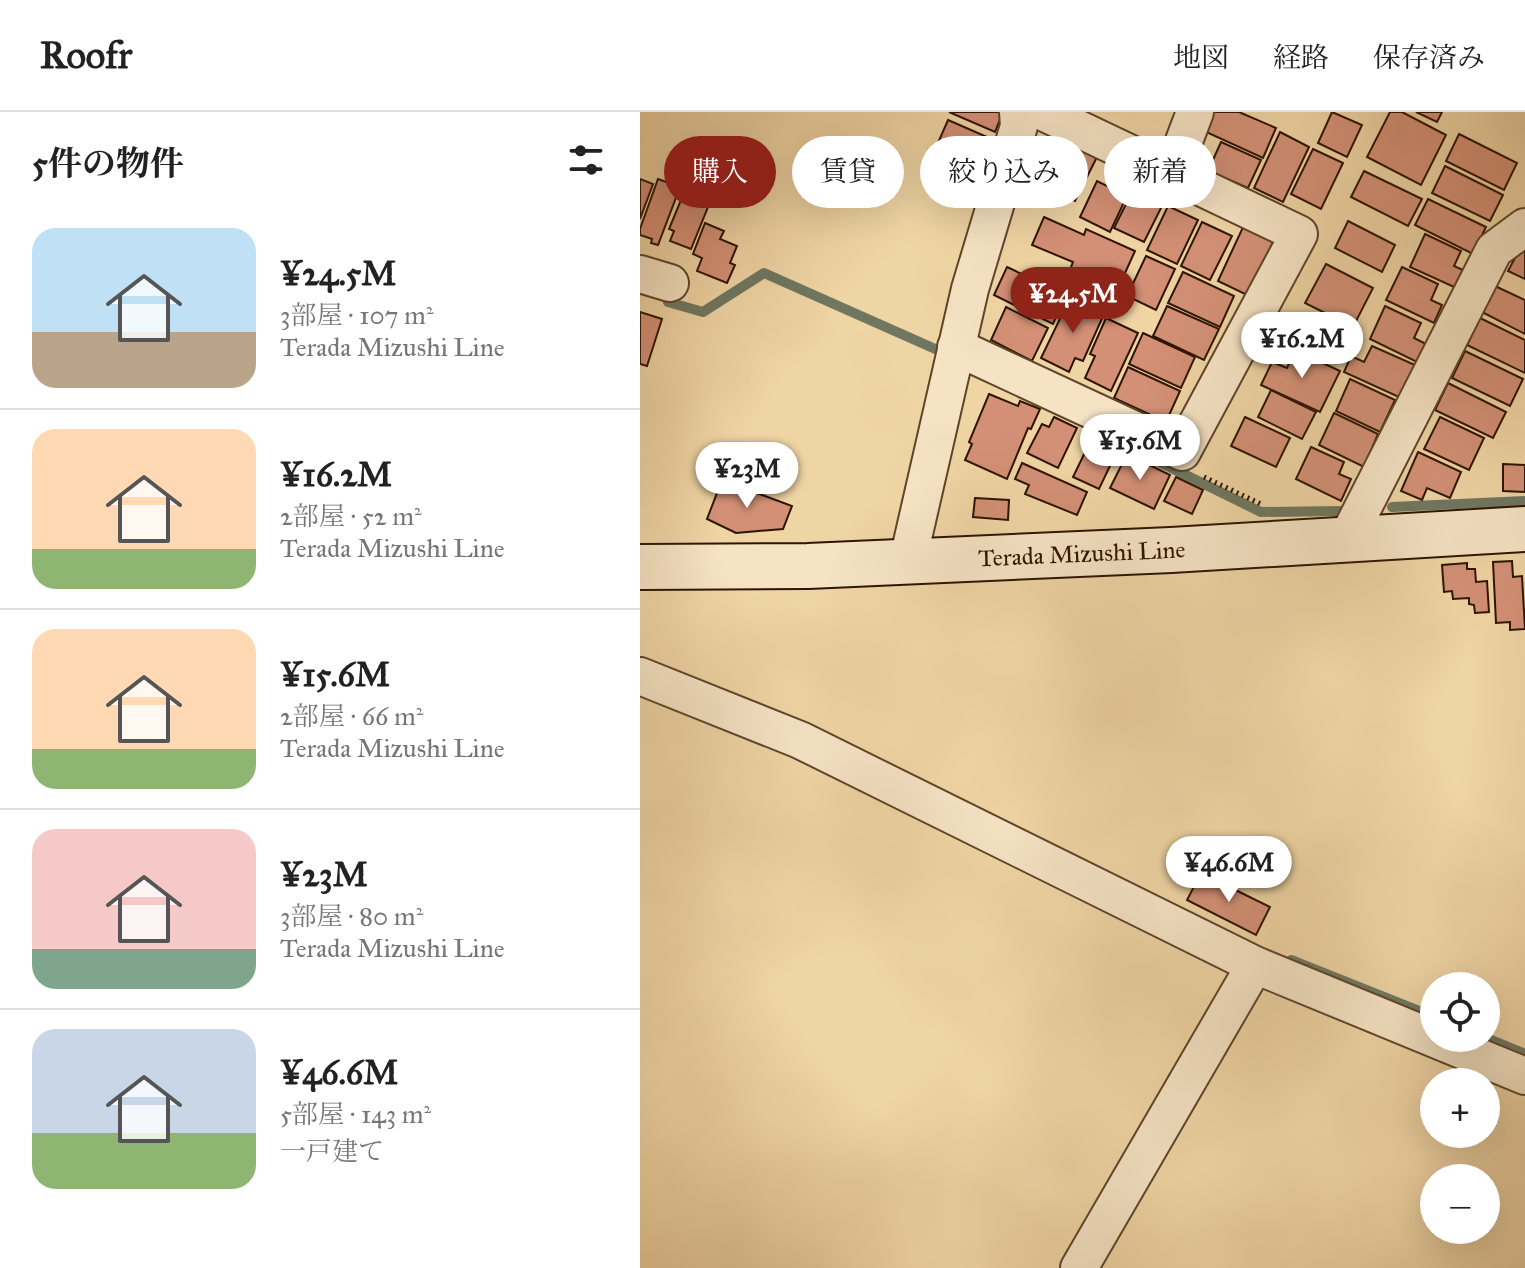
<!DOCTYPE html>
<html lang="ja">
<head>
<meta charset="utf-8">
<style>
	body { margin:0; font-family:"IM FELL Great Primer","Noto Serif JP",serif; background:#f2f2f2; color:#222; height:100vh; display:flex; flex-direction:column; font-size:30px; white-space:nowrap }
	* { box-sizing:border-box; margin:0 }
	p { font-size:26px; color:#767676 }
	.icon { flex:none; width:44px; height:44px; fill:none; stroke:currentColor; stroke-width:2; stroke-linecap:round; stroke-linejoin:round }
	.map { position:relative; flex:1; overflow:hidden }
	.panel { display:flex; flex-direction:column; background:#fff; width:640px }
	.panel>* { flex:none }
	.banner { position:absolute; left:24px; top:24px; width:740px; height:72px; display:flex; gap:16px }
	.fabs { position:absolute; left:780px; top:860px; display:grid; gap:16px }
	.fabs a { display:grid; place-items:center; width:80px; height:80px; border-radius:50%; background:#fff; box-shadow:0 8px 32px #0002; font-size:40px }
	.price { position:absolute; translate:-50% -68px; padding:0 18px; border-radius:28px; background:#fff; color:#222; font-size:26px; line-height:52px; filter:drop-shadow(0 2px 4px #0008) }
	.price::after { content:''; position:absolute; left:50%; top:48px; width:24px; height:18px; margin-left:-12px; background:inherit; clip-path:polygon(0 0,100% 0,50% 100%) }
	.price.selected { background:#8f2418; color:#fff }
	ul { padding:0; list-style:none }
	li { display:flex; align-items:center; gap:24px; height:200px; padding:0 32px }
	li+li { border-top:2px solid #e0e0e0 }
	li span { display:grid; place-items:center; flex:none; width:224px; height:160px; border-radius:24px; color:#555 }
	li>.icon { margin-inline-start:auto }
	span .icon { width:96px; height:96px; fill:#fffc; stroke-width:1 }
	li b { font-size:34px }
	h2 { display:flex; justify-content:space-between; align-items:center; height:96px; padding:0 32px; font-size:34px }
	.chip { padding:0 28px; border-radius:36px; background:#fff; box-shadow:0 8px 32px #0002; font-size:28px; line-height:72px }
	.chip.selected { background:#8f2418; color:#fff }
	header { display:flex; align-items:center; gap:48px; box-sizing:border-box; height:112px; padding:0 40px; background:#fff; border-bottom:2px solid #e0e0e0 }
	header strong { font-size:38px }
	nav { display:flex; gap:44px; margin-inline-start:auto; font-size:28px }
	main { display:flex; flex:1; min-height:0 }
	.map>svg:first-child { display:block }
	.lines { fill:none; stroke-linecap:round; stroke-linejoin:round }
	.stream { stroke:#6f7761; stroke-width:10 }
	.building { fill:#d39076; stroke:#2e1400; stroke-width:2 }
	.minor-casing { stroke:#5e4429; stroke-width:40 }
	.secondary-casing { stroke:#2e1400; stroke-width:48 }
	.path { stroke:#2e1400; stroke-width:5; stroke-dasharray:2 4; stroke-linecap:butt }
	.minor { stroke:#f5e3c4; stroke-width:36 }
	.secondary { stroke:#f5e3c4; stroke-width:44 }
	.labels { text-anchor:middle; stroke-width:6; stroke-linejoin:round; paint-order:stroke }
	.street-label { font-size:24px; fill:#2e1400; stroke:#f5e3c4 }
</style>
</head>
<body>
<header>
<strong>Roofr</strong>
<nav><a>地図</a><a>経路</a><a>保存済み</a></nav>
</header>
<main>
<section class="panel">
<h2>5件の物件<svg class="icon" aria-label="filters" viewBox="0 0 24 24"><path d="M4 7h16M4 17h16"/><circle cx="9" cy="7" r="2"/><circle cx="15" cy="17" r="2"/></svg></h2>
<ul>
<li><span style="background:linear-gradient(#bfe0f5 65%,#b9a48a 0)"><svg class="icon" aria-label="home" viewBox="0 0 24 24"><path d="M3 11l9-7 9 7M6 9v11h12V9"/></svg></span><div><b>¥24.5M</b><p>3部屋 · 107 m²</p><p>Terada Mizushi Line</p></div></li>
<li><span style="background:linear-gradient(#ffd9b3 75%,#8fb573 0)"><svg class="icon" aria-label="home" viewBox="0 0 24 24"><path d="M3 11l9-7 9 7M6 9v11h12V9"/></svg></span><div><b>¥16.2M</b><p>2部屋 · 52 m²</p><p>Terada Mizushi Line</p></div></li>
<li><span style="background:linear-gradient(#ffd9b3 75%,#8fb573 0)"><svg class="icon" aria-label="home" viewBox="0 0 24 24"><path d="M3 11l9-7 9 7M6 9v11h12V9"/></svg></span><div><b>¥15.6M</b><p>2部屋 · 66 m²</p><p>Terada Mizushi Line</p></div></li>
<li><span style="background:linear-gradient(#f6c9c9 75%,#7fa58c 0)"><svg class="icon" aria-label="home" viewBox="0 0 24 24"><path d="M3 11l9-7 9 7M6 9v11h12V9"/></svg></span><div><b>¥23M</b><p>3部屋 · 80 m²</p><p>Terada Mizushi Line</p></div></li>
<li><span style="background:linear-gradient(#c9d6e8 65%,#8fb573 0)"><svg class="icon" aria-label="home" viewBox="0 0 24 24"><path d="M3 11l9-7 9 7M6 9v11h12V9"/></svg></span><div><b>¥46.6M</b><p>5部屋 · 143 m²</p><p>一戸建て</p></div></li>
</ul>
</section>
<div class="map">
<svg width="885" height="1156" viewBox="0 0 885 1156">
	<rect width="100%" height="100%" fill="#efd4a4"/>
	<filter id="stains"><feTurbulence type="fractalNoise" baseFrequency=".0025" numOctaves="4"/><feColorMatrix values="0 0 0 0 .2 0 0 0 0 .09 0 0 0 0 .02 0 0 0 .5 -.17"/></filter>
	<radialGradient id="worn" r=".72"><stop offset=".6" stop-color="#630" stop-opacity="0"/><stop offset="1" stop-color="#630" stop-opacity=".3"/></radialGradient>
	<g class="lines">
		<g class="stream">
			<path d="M28,190l35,10 61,-39 178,79"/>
			<path d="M491,336l130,64 82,-1"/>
			<path d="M752,395l133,-6"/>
			<path d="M651,848l143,57"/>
			<path d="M846,926l39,16"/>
		</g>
	</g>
	<g class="building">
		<path d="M309,0h54l-8,20z"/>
		<path d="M572,0h27l37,16 -13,30 -59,-27z"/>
		<path d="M692,0l30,13 -15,32 -29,-14z"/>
		<path d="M750,0h12l44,23 -25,50 -54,-28z"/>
		<path d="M776,0h26l-5,10z"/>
		<path d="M308,8l46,20 -25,57 -46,-20z"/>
		<path d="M640,20l29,15 -26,55 -29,-14z"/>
		<path d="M819,22l58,29 -13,27 -58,-29z"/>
		<path d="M581,30l40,18 -13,28 -40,-17z"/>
		<path d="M428,31l29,14 -22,44 -29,-14z"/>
		<path d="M673,37l30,14 -22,46 -30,-15z"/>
		<path d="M805,54l58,29 -13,26 -58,-28z"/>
		<path d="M724,59l58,28 -14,27 -57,-29z"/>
		<path d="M475,62l18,9 -23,49 -30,-15 17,-36 12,6z"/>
		<path d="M0,67l13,5 -13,35z"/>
		<path d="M18,67l22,8 -22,58 -7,-2 1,-4 -12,-4v-6z"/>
		<path d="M506,81l18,9 -20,40 -30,-14 14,-28 12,6z"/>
		<path d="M55,84l15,6 -19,47 -21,-8 4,-10 -5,-2 12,-29 11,4z"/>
		<path d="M788,87l58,28 -13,27 -58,-29z"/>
		<path d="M528,94l30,14 -21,44 -30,-14z"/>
		<path d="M404,105l40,18 2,-6 49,22 -19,42 -47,-21 4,-10 -41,-17z"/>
		<path d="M708,109l47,24 -13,27 -47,-24z"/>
		<path d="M562,110l30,14 -22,44 -29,-14z"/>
		<path d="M65,111l19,8 -4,8 17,7 -7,17 5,2 -8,18 -30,-12 5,-13 -9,-4z"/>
		<path d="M604,113l30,15 -27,55 -29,-14z"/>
		<path d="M785,122l36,17 -7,15 9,4 -9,17 -44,-20z"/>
		<path d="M882,133l3,1v33l-17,-8z"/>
		<path d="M506,144l29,13 -19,41 -29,-14z"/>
		<path d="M686,152l47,24 -20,39 -48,-24z"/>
		<path d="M367,155l59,28 -13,29 -59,-29z"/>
		<path d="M762,155l36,17 -7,16 11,5 -8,18 -48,-23z"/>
		<path d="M543,160l51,24 -14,31 -52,-24z"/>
		<path d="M855,174l30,14v34l-43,-22z"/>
		<path d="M430,186l34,16 -21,47 -8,-3 -6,14 -28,-14z"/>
		<path d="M527,194l52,23 -15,31 -51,-24z"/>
		<path d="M745,194l36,17 -7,15 12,6 -9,18 -47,-23z"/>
		<path d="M366,195l42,21 -16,33 -41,-21z"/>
		<path d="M0,200l22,7 -15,47 -7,-2z"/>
		<path d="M659,204l27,13 5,-7 23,10 -13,28 -51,-23z"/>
		<path d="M466,206l32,15 -27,58 -26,-13 10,-22 -5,-2z"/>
		<path d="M840,206l45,22v33l-58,-28z"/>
		<path d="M503,221l52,24 -14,31 -52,-24z"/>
		<path d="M732,234l43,19 -14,33 -57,-26 7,-16 13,6z"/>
		<path d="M655,238l45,21 -20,41 -59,-27 11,-23 15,6z"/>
		<path d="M825,239l58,28 -13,27 -58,-28z"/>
		<path d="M488,255l52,24 -14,31 -52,-24z"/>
		<path d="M710,267l45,21 -15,32 -44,-21z"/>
		<path d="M808,271l58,29 -13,26 -58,-28z"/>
		<path d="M631,278l45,22 -14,27 -44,-22z"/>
		<path d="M349,282l29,12 2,-5 20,8 -9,20 -3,-1 -21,51 -42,-19 7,-16 -3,-2z"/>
		<path d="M694,301l44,21 -14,33 -45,-22z"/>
		<path d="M414,305l23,11 -19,40 -31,-15 15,-29 7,3z"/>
		<path d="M605,305l45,21 -14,29 -45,-21z"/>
		<path d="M800,305l44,21 -15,32 -45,-21z"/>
		<path d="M461,326l18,9 -20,42 -26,-12 15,-31 8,3z"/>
		<path d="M671,335l33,15 -5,12 12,5 -10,22 -45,-22z"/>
		<path d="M778,340l43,20 -11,26 -23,-10 -5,12 -21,-9z"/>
		<path d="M487,342l43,21 -16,34 -44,-21z"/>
		<path d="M382,351l65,29 -10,23 -52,-21 4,-9 -14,-6z"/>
		<path d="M863,352l22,1v27l-22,-1z"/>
		<path d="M536,365l27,13 -11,24 -28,-13z"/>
		<path d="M82,368l70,26 -9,23 -47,4 -29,-14z"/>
		<path d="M335,386l34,2 -1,20 -35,-3z"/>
		<path d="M872,449l1,16 9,-1 3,53 -15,1v-8l-14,1 -3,-61z"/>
		<path d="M827,451v6h8l1,13 11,-1 2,31 -14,1 -1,-8 -5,-1v-6l-16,1 -1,-8 -8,1 -2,-27z"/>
		<path d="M561,761l69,34 -14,28 -69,-35z"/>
	</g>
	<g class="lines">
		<g class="minor-casing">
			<g id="minor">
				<path d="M532,61l23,-61"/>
				<path d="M0,162l30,9"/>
				<path d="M316,235l226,105 117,-218 -256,-122"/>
				<path d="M707,427l147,-289 31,-23"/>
				<path d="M268,448l62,-271 49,-163 -1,-14"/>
				<path d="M0,564l160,64 455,225 270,111"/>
				<path d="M439,1156l176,-303"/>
			</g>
		</g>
		<g class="secondary-casing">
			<g id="secondary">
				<path id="s1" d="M0,455l168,-1 363,-16 354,-21"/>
			</g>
		</g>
		<path class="path" d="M564,365l57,27"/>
		<use href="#minor" class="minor"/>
		<use href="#secondary" class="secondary"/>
	</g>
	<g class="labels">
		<g class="street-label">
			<text dy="8" stroke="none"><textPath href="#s1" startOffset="442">Terada Mizushi Line</textPath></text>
		</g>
	</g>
	<rect width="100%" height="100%" filter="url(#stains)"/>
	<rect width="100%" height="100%" fill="url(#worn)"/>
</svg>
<div class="fabs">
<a><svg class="icon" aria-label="locate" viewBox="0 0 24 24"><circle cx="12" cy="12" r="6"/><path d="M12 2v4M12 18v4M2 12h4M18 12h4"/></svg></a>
<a>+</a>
<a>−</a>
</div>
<b class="price selected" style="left:433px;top:223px">¥24.5M</b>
<b class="price" style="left:662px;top:268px">¥16.2M</b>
<b class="price" style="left:500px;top:370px">¥15.6M</b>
<b class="price" style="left:107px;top:398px">¥23M</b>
<b class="price" style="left:589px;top:792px">¥46.6M</b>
<div class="banner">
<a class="chip selected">購入</a>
<a class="chip">賃貸</a>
<a class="chip">絞り込み</a>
<a class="chip">新着</a>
</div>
</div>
</main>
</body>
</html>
